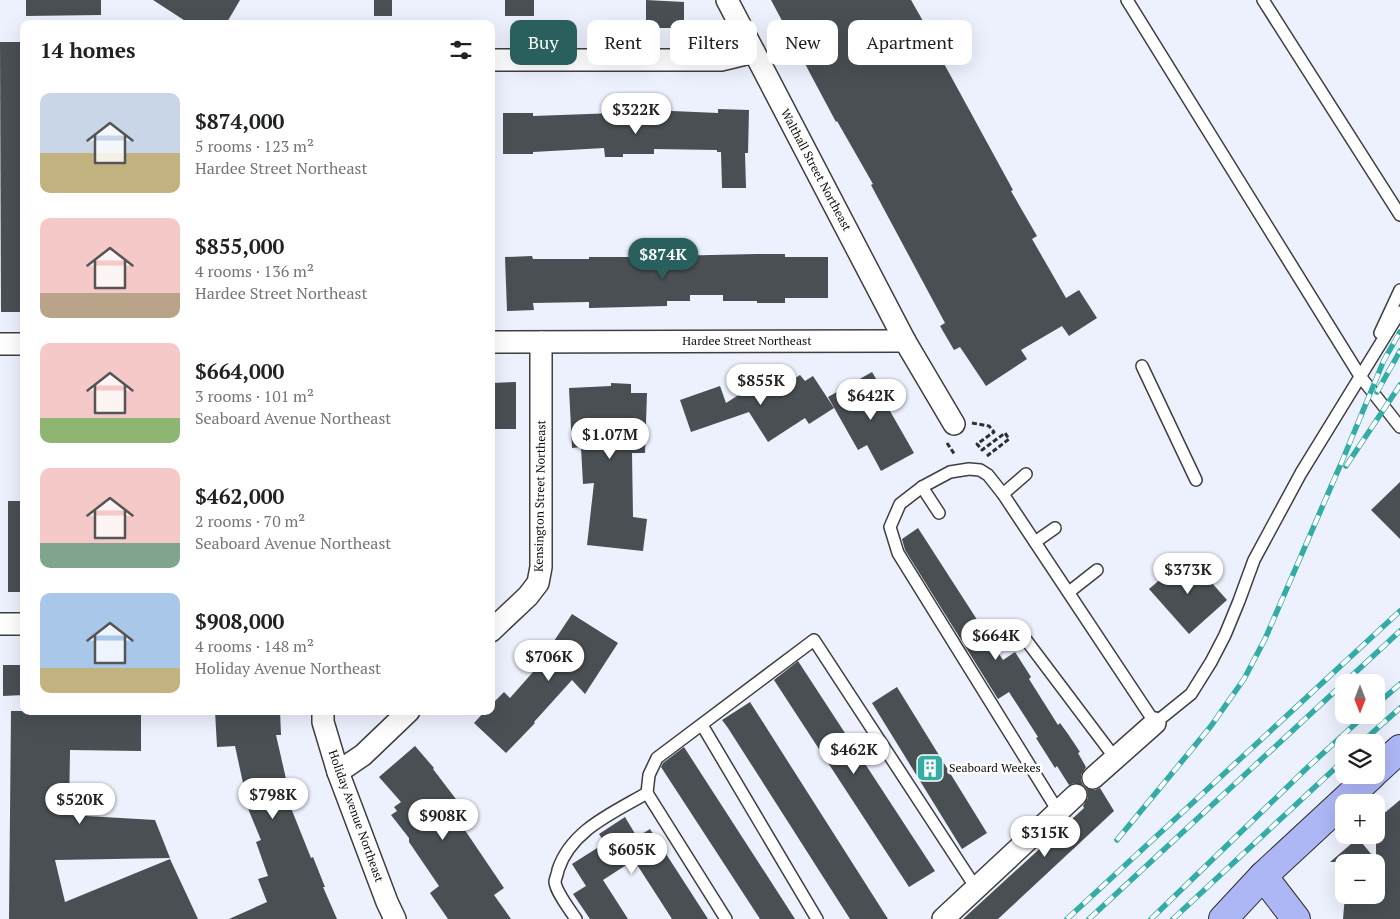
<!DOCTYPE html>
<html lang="en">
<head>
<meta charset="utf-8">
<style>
	body { margin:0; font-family:"PT Serif",serif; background:#f2f2f2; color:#202124; height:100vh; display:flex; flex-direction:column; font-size:19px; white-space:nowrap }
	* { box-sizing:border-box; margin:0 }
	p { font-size:16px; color:#757577 }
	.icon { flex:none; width:28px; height:28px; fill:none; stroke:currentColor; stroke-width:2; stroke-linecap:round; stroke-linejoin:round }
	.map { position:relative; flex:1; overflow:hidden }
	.details { position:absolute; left:20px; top:20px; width:475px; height:695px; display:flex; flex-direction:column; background:#fff; border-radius:10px; box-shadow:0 5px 20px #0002 }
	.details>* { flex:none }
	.banner { position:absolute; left:510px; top:20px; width:475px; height:45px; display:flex; gap:10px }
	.needle { width:32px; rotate:180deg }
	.tools { position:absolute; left:1335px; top:674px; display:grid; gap:10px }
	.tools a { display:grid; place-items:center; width:50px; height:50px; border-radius:10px; background:#fff; box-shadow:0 5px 20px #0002; font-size:25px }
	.price { position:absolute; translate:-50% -42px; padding:0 11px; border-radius:18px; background:#fff; color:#222; font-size:16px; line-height:32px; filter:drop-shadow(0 1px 2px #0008) }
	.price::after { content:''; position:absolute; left:50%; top:30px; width:15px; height:11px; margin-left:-8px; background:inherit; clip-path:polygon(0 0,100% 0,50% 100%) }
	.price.current { background:#29605e; color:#fff }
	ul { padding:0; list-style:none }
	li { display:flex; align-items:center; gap:15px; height:125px; padding:0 20px }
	li span { display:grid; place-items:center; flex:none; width:140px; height:100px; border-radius:10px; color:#555 }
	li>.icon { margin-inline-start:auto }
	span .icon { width:60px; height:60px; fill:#fffc; stroke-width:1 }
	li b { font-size:21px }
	h2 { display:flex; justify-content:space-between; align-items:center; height:60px; padding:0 20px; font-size:21px }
	.tag { padding:0 18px; border-radius:10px; background:#fff; box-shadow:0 5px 20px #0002; font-size:18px; line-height:45px }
	.tag.current { background:#29605e; color:#fff }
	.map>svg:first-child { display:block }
	.building { fill:#494f53 }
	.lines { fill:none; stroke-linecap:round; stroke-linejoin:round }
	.lane-casing { stroke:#3f3f3f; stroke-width:14 }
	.street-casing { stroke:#3f3f3f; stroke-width:24 }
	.secondary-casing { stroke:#2e2e2e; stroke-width:30 }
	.path { stroke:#2e2e2e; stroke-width:3; stroke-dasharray:5 2.5; stroke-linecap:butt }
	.lane { stroke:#fff; stroke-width:11 }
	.street { stroke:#fff; stroke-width:21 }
	.secondary { stroke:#aeb7f6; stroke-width:28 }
	.rail-casing { stroke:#33aca6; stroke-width:5.5 }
	.rail { stroke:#fff; stroke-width:4; stroke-dasharray:11; stroke-linecap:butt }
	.labels { text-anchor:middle; stroke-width:5; stroke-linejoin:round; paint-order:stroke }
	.street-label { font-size:12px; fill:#0c0c0c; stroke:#fff }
	.poi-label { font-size:12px; fill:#0c0c0c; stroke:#fff; text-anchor:start }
</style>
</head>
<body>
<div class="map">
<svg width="1400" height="919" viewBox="0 0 1400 919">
	<rect width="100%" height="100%" fill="#edf0fd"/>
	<g class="building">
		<path d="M26,0h75v15l-75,1z"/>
		<path d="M153,0h87l-14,24h-36z"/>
		<rect x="374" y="0" width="18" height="16"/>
		<rect x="505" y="0" width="29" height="16"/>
		<path d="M646,0l38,2v26h-38z"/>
		<path d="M771,0h140l33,58 -2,2 71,130 -2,1 26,45 -5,3 34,59 13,-8 18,28 -28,18 -7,-10 -41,24 6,9 -41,27 -26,-39 -6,3 -14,-24 5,-3 -74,-138 2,-1 -36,-63 -1,1z"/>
		<path d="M0,42h24v270h-23z"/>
		<path d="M718,109l31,1 -1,43h-3l1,35h-24l-1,-36h-4v-2l-63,-1v5h-31v3h-18l-1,-9 -71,4v2h-30v-41h30v3l139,-5 46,2z"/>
		<path d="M757,254h28v3h43v41h-43v5h-28v-2h-34v-6h-33v6h-23v5l-78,2v-6l-56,1 1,7 -27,1 -2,-54 27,-1 1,3h56v-2h47v-2l30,1z"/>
		<path d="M872,372l22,37 -4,2 24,42 -33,18 -14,-26 -9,5 -30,-53z"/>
		<path d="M800,375l5,6 8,-5 21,32 -25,16 -4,-6 -37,24 -19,-30 -58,20 -11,-32 40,-14 6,17 39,-25 9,14z"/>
		<path d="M516,382v47h-25v-46z"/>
		<path d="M611,383l20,1v9h16l-2,60h-13l1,64 14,2 -4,32 -56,-6 7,-62 -11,1 -2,-37 -9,1 -3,-60 42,-2z"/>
		<path d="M1400,482v57l-29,-29z"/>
		<rect x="8" y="501" width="16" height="91"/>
		<path d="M918,528l85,132 12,-8 16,25 -2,2 29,46 2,-2 8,11 12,18 -2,1 8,14 -5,8v5l2,5 -9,-2 -5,2 -12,-19 -2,2 -19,-30 2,-1 -29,-45 -11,7 -93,-149 -3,-11z"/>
		<path d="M1188,556l39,44 -38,34 -40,-45z"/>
		<path d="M572,614l46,29 -33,51 -13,-14 -38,42 1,1 -29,30 -32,-30 11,-12h6v-6l13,-13 6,6 46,-52 -4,-2z"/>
		<path d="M798,661l137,210 -26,16 -135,-207z"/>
		<path d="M3,665h21v30l-21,1z"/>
		<path d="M897,687l90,146 -25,16 -90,-146z"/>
		<path d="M750,702l138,217h-38l-122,-191 -6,-8z"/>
		<path d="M11,711h130v40l-71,-1 -1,65 86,5 15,38 -115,2 10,42 105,-43 28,60h-189z"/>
		<path d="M215,711h65l1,24h-5l13,57 -4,1 26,65 2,-1 12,30h-2l14,32h-108l38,-17 -9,-23 10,-3 -12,-34 5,-2 -12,-29 -14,-65 -18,1z"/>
		<path d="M415,746l19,22 -1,1 29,38 -8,7 50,74 -10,7 17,24h-63l-18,-26 9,-7 -30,-44v-4l-18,-23 6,-4 -3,-4 7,-5 -22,-25z"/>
		<path d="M684,747l111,172h-35l-99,-152 2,-4z"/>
		<path d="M1086,788l9,2 5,-2 14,23 -116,108h-35l121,-111 -1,-2 5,-8v-5z"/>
		<path d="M1400,800v119h-57l2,-24h31v-33h-46l28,-24 18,22v-40z"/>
		<path d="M625,817l12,20 13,-8 58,90h-36l-38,-59 -31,20 25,39h-38l-17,-25 13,-8 -14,-22 33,-21 -6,-9z"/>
	</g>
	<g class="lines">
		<g class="lane-casing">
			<g id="lane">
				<path d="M1127,0l233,376 40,51"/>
				<path d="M1263,0l137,215"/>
				<path d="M1380,333l20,-43"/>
				<path d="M1142,366l54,114"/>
				<path d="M922,487l17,26"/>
				<path d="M1003,494l23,-20"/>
				<path d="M1035,542l20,-14"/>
				<path d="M1069,592l28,-22"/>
				<path d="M1017,628l98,130"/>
				<path d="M702,725l115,194"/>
				<path d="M1058,811l-160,-258 -8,-26 10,-23 22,-17 28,-15 19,-3 11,1 8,5 15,19 152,229 36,-29 20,-32 14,-27 14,-34 15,-41 47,-87 99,-161"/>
				<path d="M576,919c-6,-9 -20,-27 -21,-37 0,-3 3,-9 3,-12 13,-40 55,-57 89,-77"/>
				<path d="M726,919l-79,-126 2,-18 8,-17 157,-118 162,248"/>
			</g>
		</g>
		<g class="street-casing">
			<g id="street">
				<path d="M727,0l178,341 49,83"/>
				<path d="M491,60h230l33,-8"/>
				<path d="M491,342l414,-1"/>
				<path d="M0,344h24"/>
				<path d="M0,624h24"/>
				<path d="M491,631l37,-35 10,-13 3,-16v-225"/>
				<path d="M323,711v11l15,50 49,130 8,17"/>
				<path d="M338,772l25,-17 46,-44"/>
				<path d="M1093,778l62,-55"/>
				<path d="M943,919l133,-124"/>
			</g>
		</g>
		<g class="secondary-casing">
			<g id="secondary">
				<path d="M1376,771l24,-22"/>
				<path d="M1263,876l33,43"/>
				<path d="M1223,919l40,-43 109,-101"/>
			</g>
		</g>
		<g class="path">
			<path d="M972,423l17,3 5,6 -17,12 5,6 23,-17 4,6 -22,17"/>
			<path d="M947,443l8,12"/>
		</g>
		<use href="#lane" class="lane"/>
		<use href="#street" class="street"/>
		<use href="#secondary" class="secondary"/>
		<g class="rail-casing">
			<g id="rail">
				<path d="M1377,392l23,-41"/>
				<path d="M1346,466l54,-81"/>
				<path d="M1376,705l24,-21"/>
				<path d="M1362,742l38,-34"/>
				<path d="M1117,840l94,-114 33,-47 21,-40 16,-37 62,-143 41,-99 16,-28"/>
				<path d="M1067,919l333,-308"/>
				<path d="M1089,919l311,-288"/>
				<path d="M1151,919l158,-153 56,-51"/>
				<path d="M1173,919l171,-159"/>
			</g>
		</g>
		<use href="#rail" class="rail"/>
	</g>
	<defs>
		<g id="building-square" transform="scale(1.4375)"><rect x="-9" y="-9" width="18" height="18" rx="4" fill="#33aca6" stroke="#fff"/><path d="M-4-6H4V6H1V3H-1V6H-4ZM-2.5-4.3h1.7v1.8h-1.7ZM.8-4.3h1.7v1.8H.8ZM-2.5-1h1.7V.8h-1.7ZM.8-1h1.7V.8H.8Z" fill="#fff"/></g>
	</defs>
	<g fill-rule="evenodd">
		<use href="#building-square" x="930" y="768"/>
	</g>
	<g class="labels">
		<g class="street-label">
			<text transform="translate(816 170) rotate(62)" y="4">Walthall Street Northeast</text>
			<text x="747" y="345">Hardee Street Northeast</text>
			<text transform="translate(540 496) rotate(-89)" y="4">Kensington Street Northeast</text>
			<text transform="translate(356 816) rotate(70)" y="4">Holiday Avenue Northeast</text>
		</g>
		<g class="poi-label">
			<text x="949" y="772">Seaboard Weekes</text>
		</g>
	</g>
</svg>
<div class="tools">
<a><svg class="needle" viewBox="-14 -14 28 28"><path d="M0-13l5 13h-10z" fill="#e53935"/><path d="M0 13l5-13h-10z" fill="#757577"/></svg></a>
<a><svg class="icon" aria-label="layers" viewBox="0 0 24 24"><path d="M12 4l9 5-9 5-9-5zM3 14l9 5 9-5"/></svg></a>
<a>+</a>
<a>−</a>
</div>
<b class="price" style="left:636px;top:135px">$322K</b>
<b class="price current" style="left:663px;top:280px">$874K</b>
<b class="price" style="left:761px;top:406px">$855K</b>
<b class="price" style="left:871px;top:421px">$642K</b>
<b class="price" style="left:610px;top:460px">$1.07M</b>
<b class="price" style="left:1188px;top:595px">$373K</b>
<b class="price" style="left:996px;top:661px">$664K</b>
<b class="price" style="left:549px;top:682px">$706K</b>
<b class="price" style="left:854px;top:775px">$462K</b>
<b class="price" style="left:273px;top:820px">$798K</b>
<b class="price" style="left:80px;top:825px">$520K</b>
<b class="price" style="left:443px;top:841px">$908K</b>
<b class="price" style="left:1045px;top:858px">$315K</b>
<b class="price" style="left:632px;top:875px">$605K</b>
<div class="banner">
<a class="tag current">Buy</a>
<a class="tag">Rent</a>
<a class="tag">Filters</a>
<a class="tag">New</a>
<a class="tag">Apartment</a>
</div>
<section class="details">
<h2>14 homes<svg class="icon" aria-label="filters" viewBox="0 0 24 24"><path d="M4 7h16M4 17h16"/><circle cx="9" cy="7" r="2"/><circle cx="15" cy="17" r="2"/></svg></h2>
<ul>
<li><span style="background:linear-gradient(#c9d6e8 60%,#c2b280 0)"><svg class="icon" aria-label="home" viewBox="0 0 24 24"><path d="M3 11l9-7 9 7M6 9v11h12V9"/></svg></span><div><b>$874,000</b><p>5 rooms · 123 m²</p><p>Hardee Street Northeast</p></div></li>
<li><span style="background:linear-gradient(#f6c9c9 75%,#b9a48a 0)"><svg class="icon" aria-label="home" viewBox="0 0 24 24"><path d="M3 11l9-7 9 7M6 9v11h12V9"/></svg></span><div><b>$855,000</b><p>4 rooms · 136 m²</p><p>Hardee Street Northeast</p></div></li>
<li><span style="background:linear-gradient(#f6c9c9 75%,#8fb573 0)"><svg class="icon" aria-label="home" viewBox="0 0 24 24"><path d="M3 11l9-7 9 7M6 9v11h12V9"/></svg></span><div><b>$664,000</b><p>3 rooms · 101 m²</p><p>Seaboard Avenue Northeast</p></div></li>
<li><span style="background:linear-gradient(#f6c9c9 75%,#7fa58c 0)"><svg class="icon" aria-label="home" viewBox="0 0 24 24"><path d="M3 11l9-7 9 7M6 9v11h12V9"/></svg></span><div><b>$462,000</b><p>2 rooms · 70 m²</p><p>Seaboard Avenue Northeast</p></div></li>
<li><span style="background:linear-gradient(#a9c7e8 75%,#c2b280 0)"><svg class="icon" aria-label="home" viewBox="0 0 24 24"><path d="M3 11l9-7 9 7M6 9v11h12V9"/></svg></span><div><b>$908,000</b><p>4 rooms · 148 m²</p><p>Holiday Avenue Northeast</p></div></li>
</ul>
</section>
</div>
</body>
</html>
